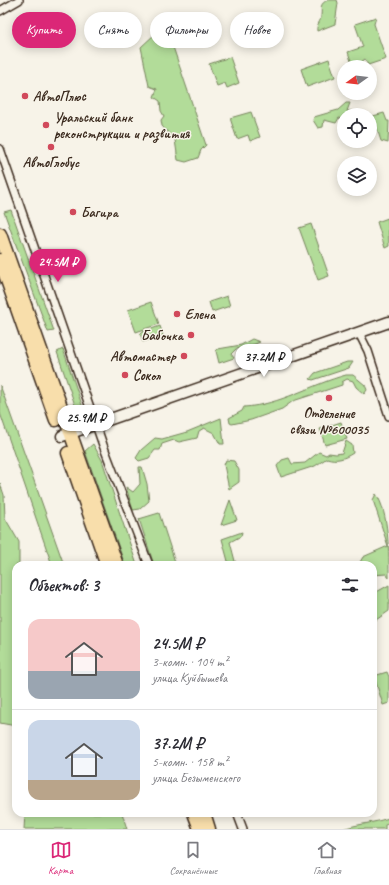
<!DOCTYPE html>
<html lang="ru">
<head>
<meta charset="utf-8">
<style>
	body { margin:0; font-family:Caveat,sans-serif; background:#f7f7f7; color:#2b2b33; height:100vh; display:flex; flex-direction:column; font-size:15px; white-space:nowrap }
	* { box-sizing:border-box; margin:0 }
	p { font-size:13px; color:#7c7c81 }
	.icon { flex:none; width:22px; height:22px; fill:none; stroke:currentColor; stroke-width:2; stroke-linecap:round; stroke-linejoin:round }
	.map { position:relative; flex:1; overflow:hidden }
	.panel { position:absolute; left:12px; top:561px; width:365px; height:256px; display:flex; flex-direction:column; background:#fff; border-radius:12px; box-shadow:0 2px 10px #0003 }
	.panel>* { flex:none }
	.top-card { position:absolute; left:12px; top:12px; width:365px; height:36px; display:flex; gap:8px }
	.needle { width:26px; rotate:255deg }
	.controls { position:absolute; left:337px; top:60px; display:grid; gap:8px }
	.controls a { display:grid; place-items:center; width:40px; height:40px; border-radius:50%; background:#fff; box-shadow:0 2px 10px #0003; font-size:20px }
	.price { position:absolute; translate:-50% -34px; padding:0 9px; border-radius:14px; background:#fff; color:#222; font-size:13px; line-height:26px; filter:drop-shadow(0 1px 2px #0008) }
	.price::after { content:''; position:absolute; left:50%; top:24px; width:12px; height:9px; margin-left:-6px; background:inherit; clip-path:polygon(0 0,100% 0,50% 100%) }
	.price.on { background:#db2777; color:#fff }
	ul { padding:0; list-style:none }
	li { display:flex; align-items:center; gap:12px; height:100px; padding:0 16px }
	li+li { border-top:1px solid #e1e1e2 }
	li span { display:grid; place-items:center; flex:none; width:112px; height:80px; border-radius:12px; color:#555 }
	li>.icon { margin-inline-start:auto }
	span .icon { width:48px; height:48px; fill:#fffc; stroke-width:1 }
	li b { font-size:17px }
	h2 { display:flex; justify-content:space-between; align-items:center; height:48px; padding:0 16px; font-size:17px }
	.tag { padding:0 14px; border-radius:18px; background:#fff; box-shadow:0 2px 10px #0003; font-size:14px; line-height:36px }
	.tag.on { background:#db2777; color:#fff }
	.tabs { display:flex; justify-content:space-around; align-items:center; height:56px; border-top:1px solid #e1e1e2; background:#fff; font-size:11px; color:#7c7c81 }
	.tabs a { display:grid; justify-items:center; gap:2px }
	.tabs .on { color:#db2777 }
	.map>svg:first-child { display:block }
	.green { fill:#b2dc99; stroke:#76835c }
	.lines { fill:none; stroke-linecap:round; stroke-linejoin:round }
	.minor-casing { stroke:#3b2a1e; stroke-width:10 }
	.secondary-casing { stroke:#3b2a1e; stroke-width:13 }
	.trunk-casing { stroke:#3b2a1e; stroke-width:15 }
	.minor { stroke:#f7f3e8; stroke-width:7 }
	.secondary { stroke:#f7f3e8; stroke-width:10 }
	.trunk { stroke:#f8deab; stroke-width:12 }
	.poi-dot { fill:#d1495b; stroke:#f7f3e8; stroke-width:1.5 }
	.labels { text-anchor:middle; stroke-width:3; stroke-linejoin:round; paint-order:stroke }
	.poi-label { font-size:14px; font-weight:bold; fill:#3b2a1e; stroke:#f7f3e8; text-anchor:start }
</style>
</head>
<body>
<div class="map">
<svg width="389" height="829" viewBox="0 0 389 829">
	<rect width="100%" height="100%" fill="#f7f3e8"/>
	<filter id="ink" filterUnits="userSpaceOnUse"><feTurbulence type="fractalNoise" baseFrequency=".025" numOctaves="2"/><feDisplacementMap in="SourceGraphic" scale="8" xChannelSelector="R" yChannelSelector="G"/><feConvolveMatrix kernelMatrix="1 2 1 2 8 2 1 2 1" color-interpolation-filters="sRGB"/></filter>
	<g filter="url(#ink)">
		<g class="green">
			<path d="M328,0h9l1,3 -3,21 -18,7c-1,-7 4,-9 4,-15 1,-9 -2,-12 7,-16z"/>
			<path d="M376,17l-2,7 12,35 -18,6 -3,-6 -5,4 1,4h-8l-5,-15 15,-5 -8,-23z"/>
			<path d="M168,32l38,113 -5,5 -3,8 -12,4 -8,-2 -3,-20 -13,-14 -1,-6 3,-4 -3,-5 -1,-10 -6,-4 3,-8 -8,-3 -8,-39 14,-13z"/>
			<path d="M230,57l9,26 -12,5 -2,-5 -8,3 -8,-22z"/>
			<path d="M329,59l6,18 -28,10 -6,-18z"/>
			<path d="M346,103h4l-3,8h5v4h-8v4l-5,-1 -3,5 -12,-3 -1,7 -5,1 -5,-8 1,-3 24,-7z"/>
			<path d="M251,112l9,25 -10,4 -2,-6 -11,4 -7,-21z"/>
			<path d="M384,113l3,8h2l-1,22 -7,-2 -8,-25z"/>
			<path d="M11,210l43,121 -6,1 -44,-120z"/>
			<path d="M388,218l1,28 -4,2 -8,-26z"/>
			<path d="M311,224l18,52 -11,4 -19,-52z"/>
			<path d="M227,296l3,10 -18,6 -3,-10z"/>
			<path d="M151,302l8,22 -23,8 -8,-22z"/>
			<path d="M160,326l3,9 -20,7 -3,-9z"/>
			<path d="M252,339l8,3 -15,6 -9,1 -5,5 3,4 -15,5 -3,-12 2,-2 23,-4z"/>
			<path d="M63,349l22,65 -6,3 -22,-65z"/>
			<path d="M347,362h6l-4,6 -36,12 -3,-1 5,-6z"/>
			<path d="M346,375h7l12,10 2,5 -3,4 -8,-7 -3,-6 -6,-2 -5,3v3l-49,16 -11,8 -31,11 -19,4 -2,-1 -1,-5 13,-7 2,-4c36,-2 68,-23 102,-32z"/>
			<path d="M0,385l64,180h-12l-52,-152z"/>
			<path d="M221,418l3,26h-4l-6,-11 -10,-5 -5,3 -2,7 -18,4 -5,-2 -12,4 -2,6h-5l-6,8 -10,3 -3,-3 5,-8 14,-12 7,1 25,-7z"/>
			<path d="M341,422l6,17 -22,6 -5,-16z"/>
			<path d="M346,441l6,4 1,8c-9,6 -17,8 -26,5l-12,8 -34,11 -4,-11 5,-6 7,-2 3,6 13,-1 14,-11 7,3 3,-2 7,1 6,-1z"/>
			<path d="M93,444l9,16 35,105h-12l-40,-114z"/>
			<path d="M226,460l8,1 5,9v12l-10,7 -5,-24z"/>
			<path d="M139,467h3l5,17 2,17 -9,8 -7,1 -7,-23 7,5 7,-8z"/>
			<path d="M0,483l4,12 1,23 14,24v23h-3v161l-16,-3z"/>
			<path d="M376,494c13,18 13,60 13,84l-3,-4 -13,1v-10h-11l-2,-3 3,-5 25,-11 -15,-46z"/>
			<path d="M230,500l7,20 -16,5z"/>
			<path d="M159,513l17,52h-22l-15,-46z"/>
			<path d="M242,532l-1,4 -11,6 6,23h-7l-7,-26z"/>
			<path d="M389,585v26l-16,11v-12l3,-2 -3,-14z"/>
			<path d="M387,672l2,5v26l-6,2 -9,-29z"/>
			<path d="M25,813h97l5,16h-103z"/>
			<path d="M389,818v5l-4,2v4h-43c16,-5 32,-6 47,-11z"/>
		</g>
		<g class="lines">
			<g class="minor-casing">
				<g id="minor">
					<path d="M0,11l19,-11"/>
					<path d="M0,149l103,296 46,120"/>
					<path d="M359,333l9,18 21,65"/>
					<path d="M237,813l6,16"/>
				</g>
			</g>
			<g class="secondary-casing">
				<path id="secondary" d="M62,436l327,-114"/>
			</g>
			<g class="trunk-casing">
				<g id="trunk">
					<path d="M0,234l117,331"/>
					<path d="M0,260l56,160"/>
					<path d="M68,453l39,112"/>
					<path d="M194,813l6,16"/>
					<path d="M204,813l5,16"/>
				</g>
			</g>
			<use href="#minor" class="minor"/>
			<use href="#secondary" class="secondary"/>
			<use href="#trunk" class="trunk"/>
		</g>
	</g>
	<g class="poi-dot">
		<circle cx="25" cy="96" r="4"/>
		<circle cx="46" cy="125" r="4"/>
		<circle cx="51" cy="147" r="4"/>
		<circle cx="73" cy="212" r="4"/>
		<circle cx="177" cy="314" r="4"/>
		<circle cx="191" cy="335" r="4"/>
		<circle cx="184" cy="356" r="4"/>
		<circle cx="125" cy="375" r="4"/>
		<circle cx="329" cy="398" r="4"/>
	</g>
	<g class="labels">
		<g class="poi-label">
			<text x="33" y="101">АвтоПлюс</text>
			<text x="54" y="122">Уральский банк<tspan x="54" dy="16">реконструкции и развития</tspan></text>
			<text x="51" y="167" text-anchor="middle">АвтоГлобус</text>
			<text x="81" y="217">Багира</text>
			<text x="185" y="319">Елена</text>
			<text x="183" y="340" text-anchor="end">Бабочка</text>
			<text x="176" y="361" text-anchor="end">Автомастер</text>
			<text x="133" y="380">Сокол</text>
			<text x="329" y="418" text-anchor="middle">Отделение<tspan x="329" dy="16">связи №600035</tspan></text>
		</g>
	</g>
</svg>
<div class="controls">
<a><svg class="needle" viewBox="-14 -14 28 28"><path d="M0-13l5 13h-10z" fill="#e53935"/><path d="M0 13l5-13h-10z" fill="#7c7c81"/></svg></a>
<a><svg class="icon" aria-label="locate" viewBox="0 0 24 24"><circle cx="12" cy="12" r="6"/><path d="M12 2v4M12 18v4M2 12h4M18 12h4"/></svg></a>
<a><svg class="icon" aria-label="layers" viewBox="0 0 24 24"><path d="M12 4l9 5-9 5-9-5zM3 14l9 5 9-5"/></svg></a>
</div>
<b class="price on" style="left:58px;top:283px">24.5M ₽</b>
<b class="price" style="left:264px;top:378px">37.2M ₽</b>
<b class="price" style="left:86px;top:439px">25.9M ₽</b>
<div class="top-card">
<a class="tag on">Купить</a>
<a class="tag">Снять</a>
<a class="tag">Фильтры</a>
<a class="tag">Новое</a>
</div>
<section class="panel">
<h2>Объектов: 3<svg class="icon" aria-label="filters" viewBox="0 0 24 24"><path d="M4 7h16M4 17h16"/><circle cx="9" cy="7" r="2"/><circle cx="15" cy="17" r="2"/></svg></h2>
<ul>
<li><span style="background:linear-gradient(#f6c9c9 65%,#9aa5b1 0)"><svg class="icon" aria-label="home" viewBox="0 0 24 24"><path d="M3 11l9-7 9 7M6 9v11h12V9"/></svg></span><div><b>24.5M ₽</b><p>3-комн. · 104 m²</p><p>улица Куйбышева</p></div></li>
<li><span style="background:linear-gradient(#c9d6e8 75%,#b9a48a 0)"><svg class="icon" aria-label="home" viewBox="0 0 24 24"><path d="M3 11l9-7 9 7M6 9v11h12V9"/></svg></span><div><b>37.2M ₽</b><p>5-комн. · 158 m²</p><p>улица Безыменского</p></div></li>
</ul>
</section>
</div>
<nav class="tabs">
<a class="on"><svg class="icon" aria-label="map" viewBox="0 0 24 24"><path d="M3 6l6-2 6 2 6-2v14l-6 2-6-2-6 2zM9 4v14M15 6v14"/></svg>Карта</a>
<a><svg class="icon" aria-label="saved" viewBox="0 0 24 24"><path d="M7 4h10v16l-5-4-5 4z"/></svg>Сохранённые</a>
<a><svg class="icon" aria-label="home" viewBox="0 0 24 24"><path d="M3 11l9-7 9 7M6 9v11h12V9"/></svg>Главная</a>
</nav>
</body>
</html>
